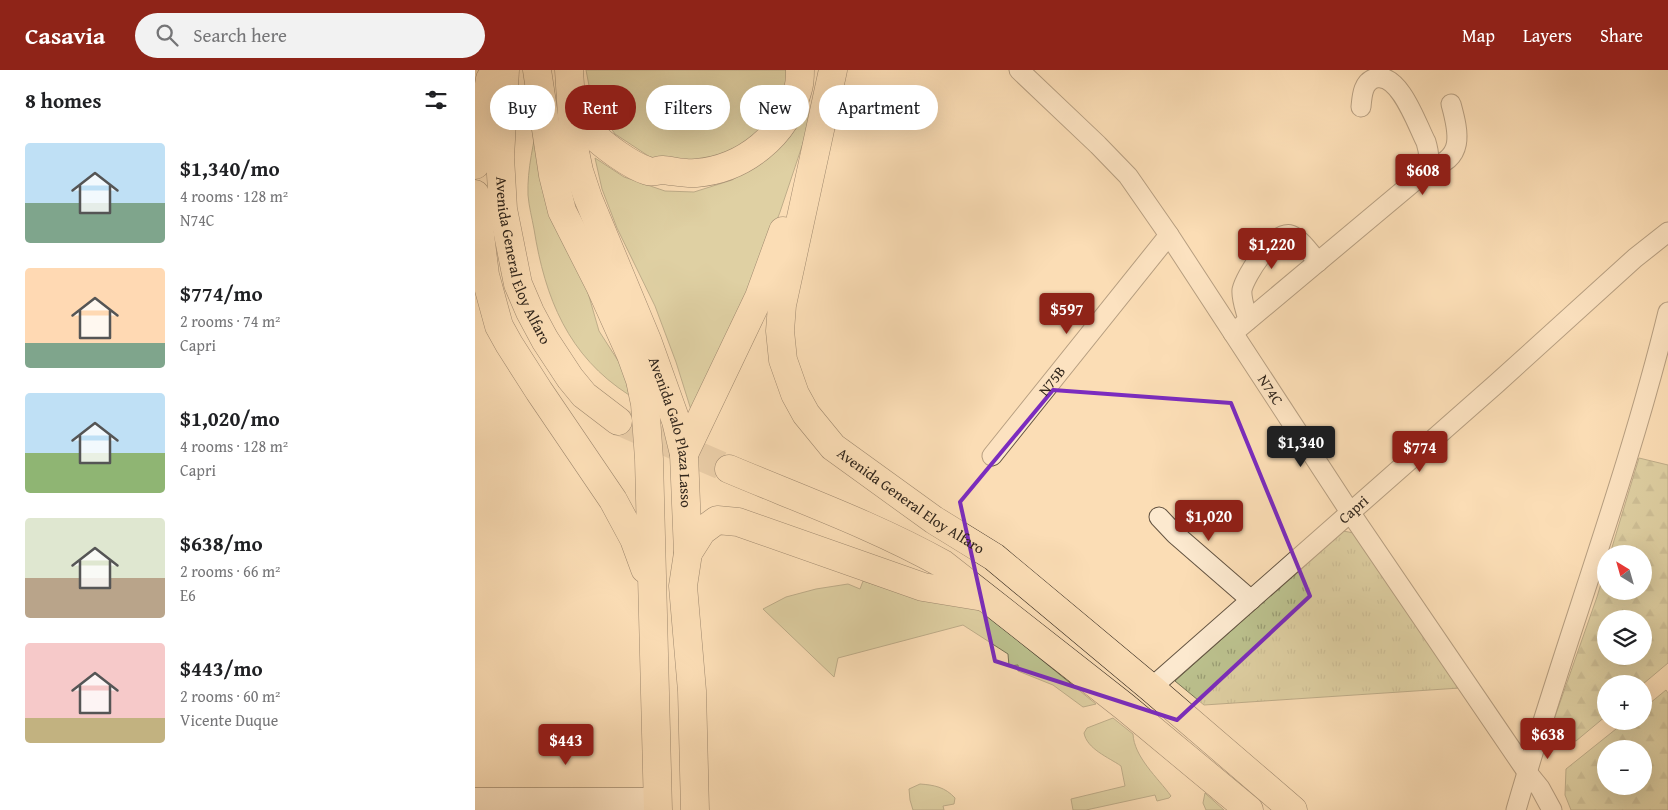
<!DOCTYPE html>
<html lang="en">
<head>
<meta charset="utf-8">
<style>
	body { margin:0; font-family:"Gentium Book Plus",serif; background:#f2f2f2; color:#202124; height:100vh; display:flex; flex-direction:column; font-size:19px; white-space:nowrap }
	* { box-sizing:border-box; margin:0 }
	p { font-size:16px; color:#757577 }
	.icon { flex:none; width:28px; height:28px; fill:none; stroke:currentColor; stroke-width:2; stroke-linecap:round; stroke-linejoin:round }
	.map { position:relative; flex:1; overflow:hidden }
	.sheet { display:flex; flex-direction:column; background:#fff; width:475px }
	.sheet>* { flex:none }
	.banner { position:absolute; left:15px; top:15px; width:475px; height:45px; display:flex; gap:10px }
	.needle { width:32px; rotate:323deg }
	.controls { position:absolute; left:1122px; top:475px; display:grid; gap:10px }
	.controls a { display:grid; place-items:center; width:55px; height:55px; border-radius:50%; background:#fff; box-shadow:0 5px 20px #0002; font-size:25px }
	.price { position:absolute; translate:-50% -42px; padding:0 11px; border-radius:5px; background:#8f2418; color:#fff; font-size:16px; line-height:32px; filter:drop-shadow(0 1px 2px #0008) }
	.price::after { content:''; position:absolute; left:50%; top:30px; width:15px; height:11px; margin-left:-8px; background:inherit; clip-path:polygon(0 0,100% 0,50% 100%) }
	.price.current { background:#222; color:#fff }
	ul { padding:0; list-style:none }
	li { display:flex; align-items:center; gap:15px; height:125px; padding:0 25px }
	li span { display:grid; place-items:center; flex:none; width:140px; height:100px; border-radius:5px; color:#555 }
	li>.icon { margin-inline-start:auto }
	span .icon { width:60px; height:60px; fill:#fffc; stroke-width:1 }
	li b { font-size:21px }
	h2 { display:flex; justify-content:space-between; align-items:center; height:60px; padding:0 25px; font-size:21px }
	.chip { padding:0 18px; border-radius:22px; background:#fff; box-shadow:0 5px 20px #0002; font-size:18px; line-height:45px }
	.chip.current { background:#8f2418; color:#fff }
	header { display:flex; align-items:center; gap:30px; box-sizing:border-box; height:70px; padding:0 25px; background:#8f2418; color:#fff }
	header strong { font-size:24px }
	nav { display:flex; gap:28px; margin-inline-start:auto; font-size:18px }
	.search { width:350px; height:45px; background:#f2f2f2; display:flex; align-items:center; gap:12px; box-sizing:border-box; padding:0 18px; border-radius:28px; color:#757577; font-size:19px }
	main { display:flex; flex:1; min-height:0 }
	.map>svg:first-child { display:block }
	.grass { fill:url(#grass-tufts); stroke:#767456 }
	.forest { fill:url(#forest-firs); stroke:#767456; fill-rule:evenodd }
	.park { fill:#bcc28f; stroke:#767456 }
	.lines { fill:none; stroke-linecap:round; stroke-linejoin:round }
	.primary-tunnel { stroke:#d3b896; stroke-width:28; stroke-dasharray:28 14; stroke-linecap:butt }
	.minor-casing { stroke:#645442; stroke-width:21 }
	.tertiary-casing { stroke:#645442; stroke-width:26 }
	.primary-casing { stroke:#31261c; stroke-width:29 }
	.minor { stroke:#fce9cf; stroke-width:19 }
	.tertiary { stroke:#fce9cf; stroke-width:24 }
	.primary { stroke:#fbddb5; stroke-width:28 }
	.marked { fill:none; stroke:#7b2cbf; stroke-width:4; stroke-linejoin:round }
	.labels { text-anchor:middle; stroke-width:4; stroke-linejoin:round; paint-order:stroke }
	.street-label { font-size:15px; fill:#31261c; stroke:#fce9cf }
</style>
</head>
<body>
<header>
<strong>Casavia</strong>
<div class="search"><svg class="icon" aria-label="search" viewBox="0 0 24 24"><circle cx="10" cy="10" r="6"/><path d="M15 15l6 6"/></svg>Search here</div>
<nav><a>Map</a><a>Layers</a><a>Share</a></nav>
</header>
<main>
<section class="sheet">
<h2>8 homes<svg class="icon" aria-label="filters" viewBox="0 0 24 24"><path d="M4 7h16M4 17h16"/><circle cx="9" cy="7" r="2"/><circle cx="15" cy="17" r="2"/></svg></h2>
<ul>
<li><span style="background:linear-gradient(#bfe0f5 60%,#7fa58c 0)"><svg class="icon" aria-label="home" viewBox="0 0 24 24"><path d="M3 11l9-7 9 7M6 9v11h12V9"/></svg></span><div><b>$1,340/mo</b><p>4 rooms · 128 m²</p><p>N74C</p></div></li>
<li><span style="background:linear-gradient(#ffd9b3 75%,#7fa58c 0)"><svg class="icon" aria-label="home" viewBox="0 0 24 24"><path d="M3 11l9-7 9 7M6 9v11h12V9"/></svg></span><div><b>$774/mo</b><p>2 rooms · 74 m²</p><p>Capri</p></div></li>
<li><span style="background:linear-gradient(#bfe0f5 60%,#8fb573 0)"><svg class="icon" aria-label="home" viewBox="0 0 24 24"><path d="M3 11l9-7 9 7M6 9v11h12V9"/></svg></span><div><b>$1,020/mo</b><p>4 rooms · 128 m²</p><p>Capri</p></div></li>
<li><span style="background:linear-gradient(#dfe7d0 60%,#b9a48a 0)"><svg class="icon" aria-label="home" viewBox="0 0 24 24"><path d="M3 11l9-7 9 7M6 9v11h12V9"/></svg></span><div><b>$638/mo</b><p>2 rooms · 66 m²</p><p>E6</p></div></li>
<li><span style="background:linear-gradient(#f6c9c9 75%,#c2b280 0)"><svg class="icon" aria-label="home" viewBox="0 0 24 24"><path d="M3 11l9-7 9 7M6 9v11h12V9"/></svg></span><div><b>$443/mo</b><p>2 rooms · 60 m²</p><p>Vicente Duque</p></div></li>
</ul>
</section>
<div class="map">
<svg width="1193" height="740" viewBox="0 0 1193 740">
	<defs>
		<pattern id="grass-tufts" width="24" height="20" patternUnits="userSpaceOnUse" patternTransform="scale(1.25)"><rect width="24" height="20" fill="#bcc28f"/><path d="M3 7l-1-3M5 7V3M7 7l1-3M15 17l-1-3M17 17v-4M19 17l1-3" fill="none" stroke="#999d74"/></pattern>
		<pattern id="forest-firs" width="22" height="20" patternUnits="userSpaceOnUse" patternTransform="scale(1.25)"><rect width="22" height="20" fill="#bcc28f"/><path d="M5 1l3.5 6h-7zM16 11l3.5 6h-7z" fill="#999d74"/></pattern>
	</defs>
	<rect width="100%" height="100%" fill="#fbddb5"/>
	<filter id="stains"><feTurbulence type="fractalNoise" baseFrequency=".004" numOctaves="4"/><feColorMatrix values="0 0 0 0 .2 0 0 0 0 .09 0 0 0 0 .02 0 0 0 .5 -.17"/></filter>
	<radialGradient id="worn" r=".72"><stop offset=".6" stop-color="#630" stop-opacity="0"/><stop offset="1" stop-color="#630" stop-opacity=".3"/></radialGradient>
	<path class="grass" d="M868,461l11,2 106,155 -256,17 -29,-24z"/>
	<g class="forest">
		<path d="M1164,388l29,7v198l-25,21h-37v32l-30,25 -14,-4 -11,-9 46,-131 9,-30v24h38v-37h-34zM1131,549h38v37h-38z"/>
		<path d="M1191,620l2,3v117h-97l-6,-15 1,-26 60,-48h18v-13zM1131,679h38v37h-38z"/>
	</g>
	<g class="park">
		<path d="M111,0h204l-2,23 -38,53 -34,13 -37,4 -29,-6 -35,-23 -23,-33z"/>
		<path d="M333,41l3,8 -31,93 -28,74 -60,127 -16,-51 -21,-56 -38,-78 -15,-39 -7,-31 29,19 41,14 29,1 38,-12 36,-23z"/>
		<path d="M64,46l28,104 32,111 25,39 5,25c-61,-39 -84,-97 -95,-166 -2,-11 -5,-22 -6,-34 -1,-26 6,-53 11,-79z"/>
		<path d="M388,511l31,10 77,15 14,8 111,90 -13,3 -30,-22 -35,-14v-6l-9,1 -1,-12 -45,-29 -125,33 -4,19 -71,-68 23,-12 30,-8 32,-5 12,5z"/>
		<path d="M638,648l20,16c1,23 25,44 38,62l-2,2 -12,3 -2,-6 -69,15h-13l-2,-11 54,-13 -4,-20c-13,-9 -34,-17 -37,-33l3,-5z"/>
		<path d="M445,714c14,1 25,3 35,14l-1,6 -11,2 1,4h-31l-3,-10 -1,-11z"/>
		<path d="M730,723l19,17h-18l-3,-7z"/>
	</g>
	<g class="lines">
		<path class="primary-tunnel" d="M143,351l111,48"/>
		<g class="minor-casing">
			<g id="minor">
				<path id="s1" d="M544,0l79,75 30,31 41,59 181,277 177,260 13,16 12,22"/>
				<path d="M953,98c37,-8 31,-35 23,-64"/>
				<path d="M773,250c-2,-9 -7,-21 -6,-30 3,-14 32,-60 49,-55 10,4 20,19 27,27"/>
				<path d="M758,263l190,-159c8,-8 6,-22 3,-32 -9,-17 -26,-69 -50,-64 -13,3 -14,17 -15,29"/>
				<path id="s2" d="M517,386l177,-221"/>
				<path d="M684,447l16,17 76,66"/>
				<path id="s3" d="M676,618l345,-304 139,-126 33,-26"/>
				<path d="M1041,740c48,-167 111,-330 152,-498"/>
			</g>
		</g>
		<g class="tertiary-casing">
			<path id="tertiary" d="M0,730h183"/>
		</g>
		<g class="primary-casing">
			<g id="primary">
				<path id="s4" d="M30,0l-5,87 3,52 15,75 12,28 15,28 25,38 14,17 34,26"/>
				<path d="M62,0l16,105 9,36 38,75 31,69 9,25 5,24 4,55 9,351"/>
				<path id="s5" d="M94,0l5,77 5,24 9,27 59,142 29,81 8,33 4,99 -5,33 9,105 3,119"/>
				<path id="s6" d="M358,0l-51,235 -2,26 3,29 12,34 11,20 27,33 101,73 60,37 157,131 142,122"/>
				<path d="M97,34c6,9 12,21 19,29 12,12 40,33 57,38 4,2 10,-1 14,-1 12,1 22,4 34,3 48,-4 90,-38 102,-84 2,-6 2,-13 2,-19"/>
				<path d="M0,95l15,-86"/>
				<path d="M0,124l10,81 14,51 10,18 30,47 74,109 21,39 11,30"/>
				<path d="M209,384l75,-157 24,-66"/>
				<path d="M254,399c71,30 146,57 214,95l182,143 124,103"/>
				<path d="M213,483l14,-22 15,-11 21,2 185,65 61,10"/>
			</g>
		</g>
		<use href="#minor" class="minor"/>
		<use href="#tertiary" class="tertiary"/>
		<use href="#primary" class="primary"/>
	</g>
	<path d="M0 0H1193V740H0ZM578,320l178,13 79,193 -133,124 -182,-59 -35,-159z" fill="#fbddb5" fill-opacity=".55" fill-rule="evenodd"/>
	<path class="marked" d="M578,320l178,13 79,193 -133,124 -182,-59 -35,-159z"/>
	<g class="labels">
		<g class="street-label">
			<text dy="5" stroke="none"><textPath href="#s4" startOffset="194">Avenida General Eloy Alfaro</textPath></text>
			<text dy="5" stroke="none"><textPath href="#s2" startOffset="96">N75B</textPath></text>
			<text dy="5" stroke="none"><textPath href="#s1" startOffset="409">N74C</textPath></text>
			<text dy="5" stroke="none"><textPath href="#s5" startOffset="380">Avenida Galo Plaza Lasso</textPath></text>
			<text dy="5" stroke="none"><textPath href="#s6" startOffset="492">Avenida General Eloy Alfaro</textPath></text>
			<text dy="5" stroke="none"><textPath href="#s3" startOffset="270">Capri</textPath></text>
		</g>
	</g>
	<rect width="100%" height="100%" filter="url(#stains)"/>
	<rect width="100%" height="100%" fill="url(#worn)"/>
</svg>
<div class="controls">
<a><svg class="needle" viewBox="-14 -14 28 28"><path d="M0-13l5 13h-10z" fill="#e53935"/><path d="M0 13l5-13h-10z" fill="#757577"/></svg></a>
<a><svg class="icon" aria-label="layers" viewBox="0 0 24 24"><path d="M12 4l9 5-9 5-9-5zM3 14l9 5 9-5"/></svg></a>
<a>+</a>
<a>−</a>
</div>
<b class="price" style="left:948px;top:126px">$608</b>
<b class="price" style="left:797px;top:200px">$1,220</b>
<b class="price" style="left:592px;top:265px">$597</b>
<b class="price current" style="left:826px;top:398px">$1,340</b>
<b class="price" style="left:945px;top:403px">$774</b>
<b class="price" style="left:734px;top:472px">$1,020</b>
<b class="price" style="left:1073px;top:690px">$638</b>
<b class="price" style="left:91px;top:696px">$443</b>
<div class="banner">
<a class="chip">Buy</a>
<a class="chip current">Rent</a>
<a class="chip">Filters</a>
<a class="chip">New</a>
<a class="chip">Apartment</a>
</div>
</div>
</main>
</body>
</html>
